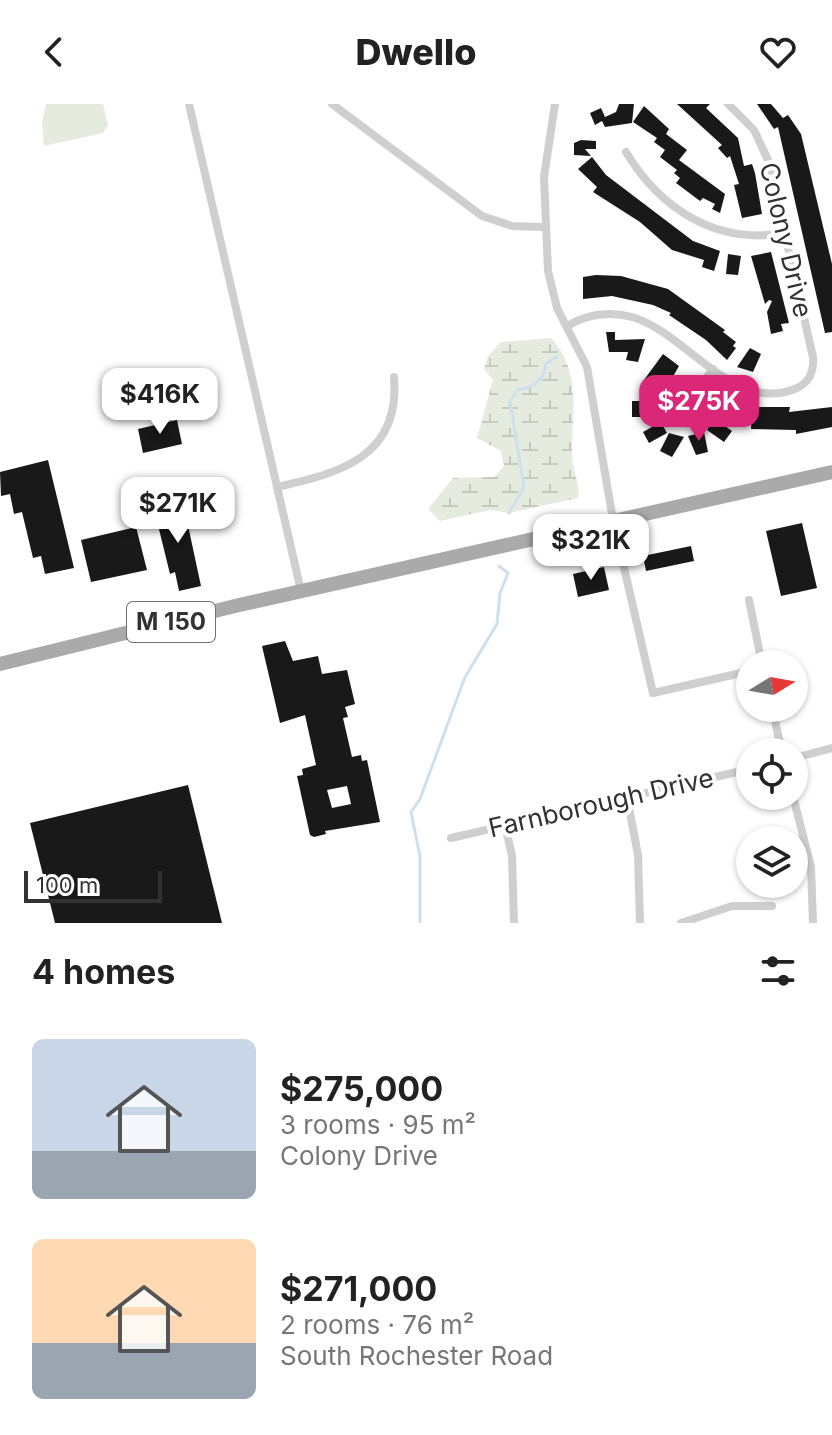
<!DOCTYPE html>
<html lang="en">
<head>
<meta charset="utf-8">
<style>
	body { margin:0; font-family:Inter,sans-serif; background:#f2f2f2; color:#222; height:100vh; display:flex; flex-direction:column; font-size:30px; white-space:nowrap }
	* { box-sizing:border-box; margin:0 }
	p { font-size:26px; color:#767676 }
	.icon { flex:none; width:44px; height:44px; fill:none; stroke:currentColor; stroke-width:2; stroke-linecap:round; stroke-linejoin:round }
	.map { position:relative; height:819px; overflow:hidden }
	.side { display:flex; flex-direction:column; background:#fff; flex:1 }
	.side>* { flex:none }
	.needle { width:52px; rotate:79deg }
	.tools { position:absolute; left:736px; top:546px; display:grid; gap:16px }
	.tools a { display:grid; place-items:center; width:72px; height:72px; border-radius:50%; background:#fff; box-shadow:0 2px 6px #0004; font-size:40px }
	.scale { position:absolute; left:24px; bottom:20px; width:138px; box-sizing:border-box; padding-left:8px; border:4px solid #323232; border-top:0; font-size:22px; line-height:28px; white-space:nowrap; color:#323232; -webkit-text-stroke:6px #fff; paint-order:stroke }
	.price { position:absolute; translate:-50% -68px; padding:0 18px; border-radius:16px; background:#fff; color:#222; font-size:26px; line-height:52px; filter:drop-shadow(0 2px 4px #0008) }
	.price::after { content:''; position:absolute; left:50%; top:48px; width:24px; height:18px; margin-left:-12px; background:inherit; clip-path:polygon(0 0,100% 0,50% 100%) }
	.price.active { background:#db2777; color:#fff }
	ul { padding:0; list-style:none }
	li { display:flex; align-items:center; gap:24px; height:200px; padding:0 32px }
	li span { display:grid; place-items:center; flex:none; width:224px; height:160px; border-radius:12px; color:#555 }
	li>.icon { margin-inline-start:auto }
	span .icon { width:96px; height:96px; fill:#fffc; stroke-width:1 }
	li b { font-size:34px }
	h2 { display:flex; justify-content:space-between; align-items:center; height:96px; padding:0 32px; font-size:34px }
	header { display:flex; justify-content:space-between; align-items:center; height:104px; padding:0 32px; background:#fff; font-size:36px; font-weight:800 }
	.map>svg:first-child { display:block }
	.wetland { fill:url(#wetland-marsh) }
	.garden { fill:#e5ebde }
	.lines { fill:none; stroke-linecap:round; stroke-linejoin:round }
	.stream { stroke:#cee0ed; stroke-width:3 }
	.building { fill:#191919; fill-rule:evenodd }
	.minor { stroke:#cfcfcf; stroke-width:8 }
	.primary { stroke:#aaa; stroke-width:14 }
	.labels { text-anchor:middle; stroke-width:8; stroke-linejoin:round; paint-order:stroke }
	.shield { fill:#fff; stroke:#707070; stroke-width:2 }
	.shield-label { font-size:24px; font-weight:bold; fill:#323232 }
	.street-label { font-size:26px; fill:#323232; stroke:#fff }
</style>
</head>
<body>
<header><svg class="icon" aria-label="back" viewBox="0 0 24 24"><path d="M15 5l-7 7 7 7"/></svg>Dwello<svg class="icon" aria-label="heart" viewBox="0 0 24 24"><path d="M12 20l-8-8c-3-5 5-10 8-4 3-6 11-1 8 4z"/></svg></header>
<div class="map">
<svg width="832" height="819" viewBox="0 0 832 819">
	<defs>
		<pattern id="wetland-marsh" width="20" height="14" patternUnits="userSpaceOnUse" patternTransform="scale(2)"><rect width="20" height="14" fill="#e5ebde"/><path d="M1 5h8M5 5V1M11 12h8M15 12V8" fill="none" stroke="#c5cabf"/></pattern>
	</defs>
	<rect width="100%" height="100%" fill="#fff"/>
	<path class="wetland" d="M551,234c32,35 20,76 21,118 0,13 9,30 6,42l-69,15 -19,-3 -50,11 -12,-12 25,-31 41,-1 10,-11 -3,-15 -24,-13 16,-58 -9,-11 4,-13 13,-14z"/>
	<path class="garden" d="M46,0h57l5,21 -5,8 -59,13 -2,-23z"/>
	<g class="lines">
		<g class="stream">
			<path d="M509,409l15,-26 -14,-86 7,-11c16,-2 27,-9 29,-26l10,-7"/>
			<path d="M420,819v-67l-9,-44 9,-13 45,-122 32,-53 3,-31 8,-20 -9,-7"/>
		</g>
	</g>
	<g class="building">
		<path d="M619,0h15l-2,19 -27,4 -3,-6 -7,4 -5,-12 11,-5 4,9 11,-5z"/>
		<path d="M677,0h33l-4,4 32,30 6,28 8,-2 3,9 7,41 -20,4 -8,-33 5,-1 -9,-28 -3,2 -9,-10 4,-3z"/>
		<path d="M757,0h14l12,14 5,-3 13,19 31,130v68l-7,1 -47,-206 -4,2z"/>
		<path d="M644,2l25,23 -3,5 21,16 -8,10 46,34 -5,19 -8,-4 3,-5 -12,-6 -3,3 -24,-18 4,-5 -6,-5 3,-3 -17,-13 5,-7 -11,-8 3,-4 -24,-16z"/>
		<path d="M581,36l15,1v8h-11l6,7 -17,-1v-12z"/>
		<path d="M592,53l14,18 87,66 27,10 -6,20 -12,-4 2,-7 -32,-10 -32,-28 -47,-30 4,-5 -19,-18z"/>
		<path d="M771,148l18,71 -8,1 2,7 -12,3 -4,-22 5,-11 -3,-1 -4,4 -14,-48z"/>
		<path d="M728,150l13,2 -3,19 -12,-1z"/>
		<path d="M596,171l25,1 47,13 57,41 -2,2 13,10 -3,4 3,2 -9,12 -21,-20 -37,-25 2,-2 -18,-8 -41,-9 -29,3v-22z"/>
		<path d="M606,228h9v8l30,-1 -7,23 -12,-2 2,-8h-19z"/>
		<path d="M750,244l11,6 -8,18 -16,-5z"/>
		<path d="M663,250l16,12 -8,14 -3,-3 -14,18 -13,-11z"/>
		<path d="M727,294l11,5 -13,23 7,5 -8,11 -17,-12 11,-18 -4,-2 4,-7 6,2z"/>
		<path d="M632,297h23l-1,20 5,-2 8,14 -18,10 -6,-11 9,-5 -6,-10h-14z"/>
		<path d="M760,303h30l-1,5 43,-5v20l-36,7v-4l-45,-1 1,-20z"/>
		<path d="M177,316l5,24 -39,9 -5,-24z"/>
		<path d="M704,328l4,20 -12,3 -8,-19z"/>
		<path d="M669,329l15,4 -12,20 -12,-6z"/>
		<path d="M48,356l26,108 -29,6 -4,-18 -8,2 -11,-46 -8,2 -4,-20 -9,2 -1,-24z"/>
		<path d="M183,398l18,84 -22,5 -4,-19 -5,2 -16,-65z"/>
		<path d="M802,419l15,65 -36,8 -15,-65z"/>
		<path d="M136,423l11,43 -56,12 -10,-42z"/>
		<path d="M691,442l3,15 -48,10 -3,-15z"/>
		<path d="M604,463l5,23 -31,7 -5,-23z"/>
		<path d="M285,537l8,20 25,-5 4,18 25,-4 8,34 -10,3 3,10 -5,1 9,39 9,-2 1,6 5,-1 13,62 -55,9 1,3 -12,3 -4,-2 -13,-59 6,-1 -1,-6 14,-4 -11,-50 -25,8 -18,-77zM347,682l4,18 -19,4 -5,-18z"/>
		<path d="M188,681l34,138h-167l-25,-100z"/>
	</g>
	<g class="lines">
		<g class="minor">
			<path d="M189,0l112,487"/>
			<path d="M332,0l150,112 30,10 31,1"/>
			<path d="M555,0l-11,73 4,94 9,37 30,59 26,153 40,173 97,-22"/>
			<path d="M626,48c35,58 91,93 159,81"/>
			<path d="M567,222c20,-12 42,-15 65,-9 54,15 102,99 165,71 13,-6 17,-17 16,-31l-45,-197 -14,-30 -26,-26"/>
			<path d="M685,302l28,-37"/>
			<path d="M277,383c64,-14 124,-31 117,-110"/>
			<path d="M749,496l13,64"/>
			<path d="M772,604l10,44"/>
			<path d="M794,654l38,-10"/>
			<path d="M793,692l18,71 2,56"/>
			<path d="M627,693l11,58 2,68"/>
			<path d="M505,721l7,31 2,67"/>
			<path d="M451,734l299,-69"/>
			<path d="M681,819l51,-17h40"/>
		</g>
		<path class="primary" d="M0,560l235,-58 597,-134"/>
	</g>
	<g class="labels">
		<rect class="shield" x="127" y="498" width="88" height="40" rx="6"/>
		<g class="shield-label">
			<text x="171" y="526">M 150</text>
		</g>
		<g class="street-label">
			<text transform="translate(786 136) rotate(77)" y="9">Colony Drive</text>
			<text transform="translate(601 699) rotate(-13)" y="9">Farnborough Drive</text>
		</g>
	</g>
</svg>
<div class="tools">
<a><svg class="needle" viewBox="-14 -14 28 28"><path d="M0-13l5 13h-10z" fill="#e53935"/><path d="M0 13l5-13h-10z" fill="#767676"/></svg></a>
<a><svg class="icon" aria-label="locate" viewBox="0 0 24 24"><circle cx="12" cy="12" r="6"/><path d="M12 2v4M12 18v4M2 12h4M18 12h4"/></svg></a>
<a><svg class="icon" aria-label="layers" viewBox="0 0 24 24"><path d="M12 4l9 5-9 5-9-5zM3 14l9 5 9-5"/></svg></a>
</div>
<div class="scale">100 m</div>
<b class="price" style="left:160px;top:332px">$416K</b>
<b class="price active" style="left:699px;top:339px">$275K</b>
<b class="price" style="left:178px;top:441px">$271K</b>
<b class="price" style="left:591px;top:478px">$321K</b>
</div>
<section class="side">
<h2>4 homes<svg class="icon" aria-label="filters" viewBox="0 0 24 24"><path d="M4 7h16M4 17h16"/><circle cx="9" cy="7" r="2"/><circle cx="15" cy="17" r="2"/></svg></h2>
<ul>
<li><span style="background:linear-gradient(#c9d6e8 70%,#9aa5b1 0)"><svg class="icon" aria-label="home" viewBox="0 0 24 24"><path d="M3 11l9-7 9 7M6 9v11h12V9"/></svg></span><div><b>$275,000</b><p>3 rooms · 95 m²</p><p>Colony Drive</p></div></li>
<li><span style="background:linear-gradient(#ffd9b3 65%,#9aa5b1 0)"><svg class="icon" aria-label="home" viewBox="0 0 24 24"><path d="M3 11l9-7 9 7M6 9v11h12V9"/></svg></span><div><b>$271,000</b><p>2 rooms · 76 m²</p><p>South Rochester Road</p></div></li>
</ul>
</section>
</body>
</html>
